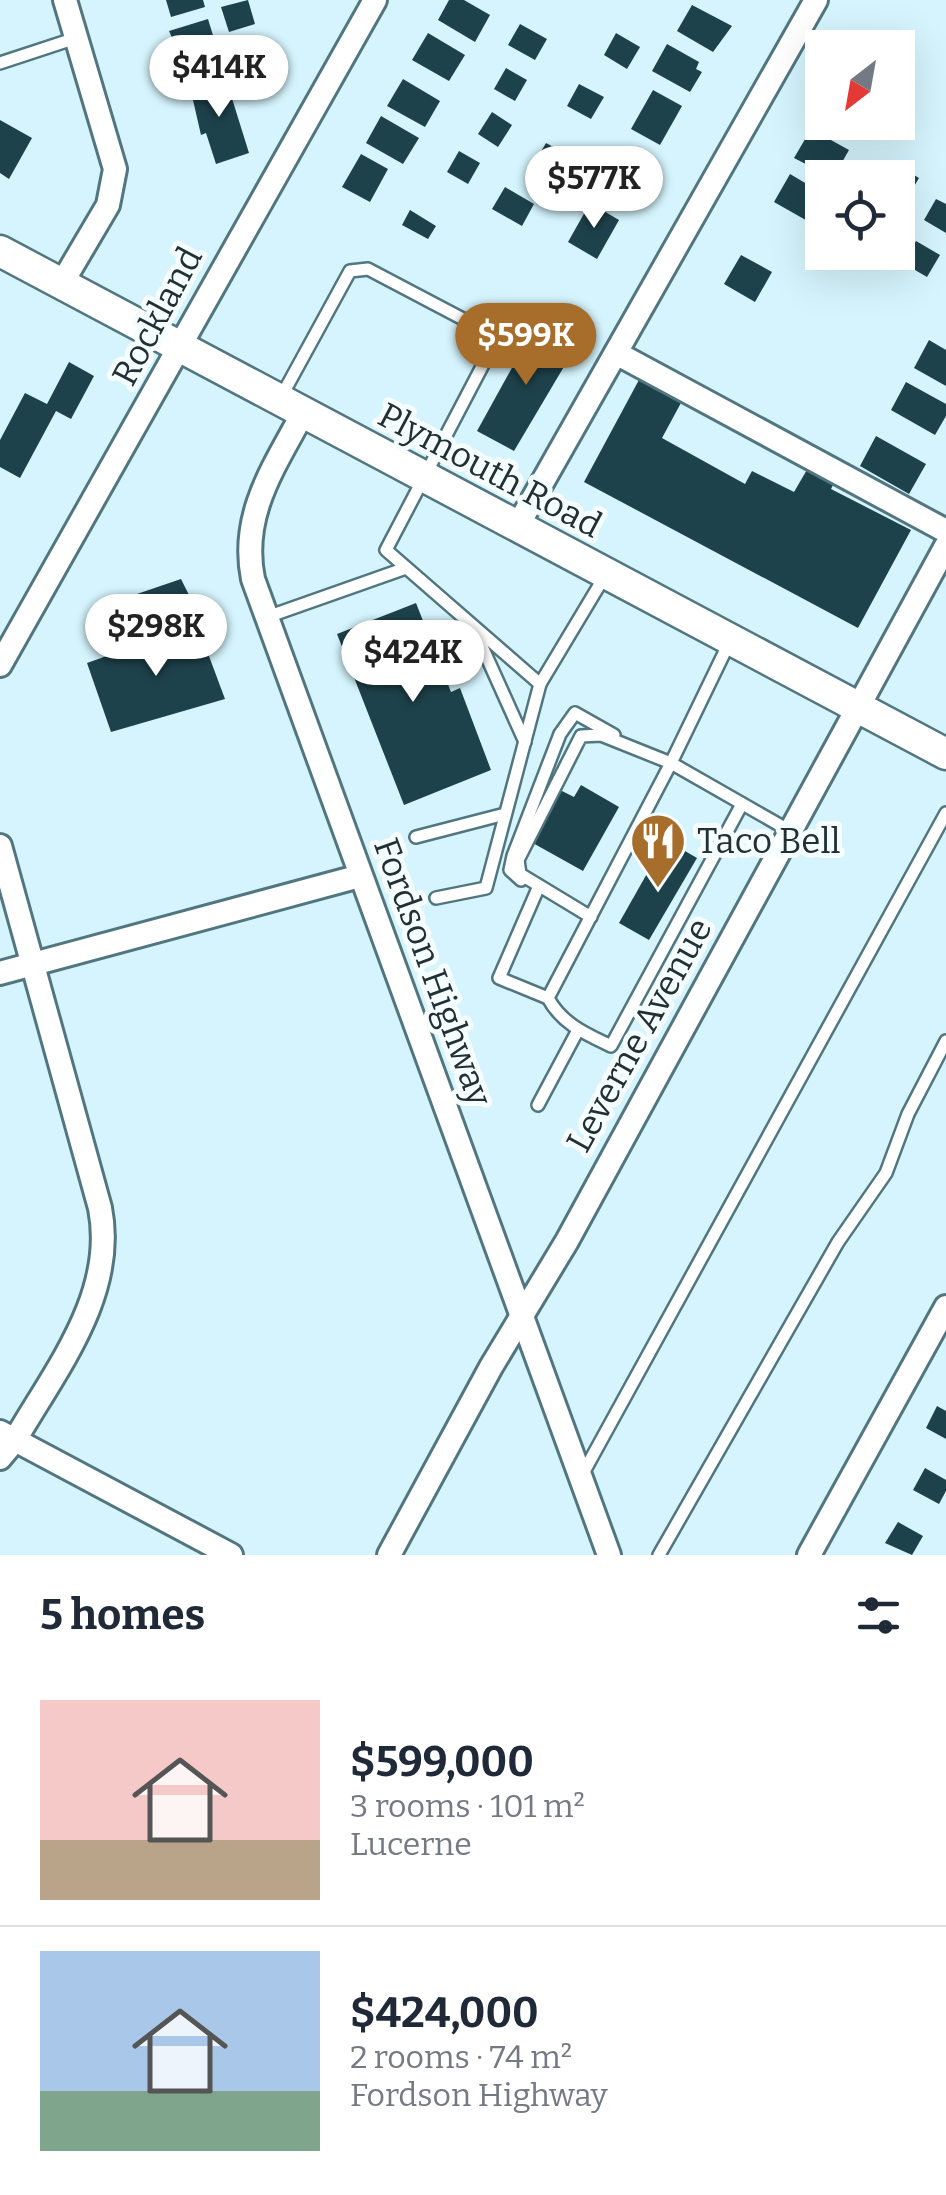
<!DOCTYPE html>
<html lang="en">
<head>
<meta charset="utf-8">
<style>
	body { margin:0; font-family:Bitter,serif; background:#f2f2f3; color:#1f2937; height:100vh; display:flex; flex-direction:column; font-size:38px; white-space:nowrap }
	* { box-sizing:border-box; margin:0 }
	p { font-size:32px; color:#747a83 }
	.icon { flex:none; width:55px; height:55px; fill:none; stroke:currentColor; stroke-width:2; stroke-linecap:round; stroke-linejoin:round }
	.map { position:relative; height:1555px; overflow:hidden }
	.details { display:flex; flex-direction:column; background:#fff; flex:1 }
	.details>* { flex:none }
	.needle { width:65px; rotate:211deg }
	.buttons { position:absolute; left:805px; top:30px; display:grid; gap:20px }
	.buttons a { display:grid; place-items:center; width:110px; height:110px; border-radius:0px; background:#fff; box-shadow:0 10px 40px #0002; font-size:50px }
	.price { position:absolute; translate:-50% -85px; padding:0 22px; border-radius:35px; background:#fff; color:#222; font-size:32px; line-height:65px; filter:drop-shadow(0 2px 5px #0008) }
	.price::after { content:''; position:absolute; left:50%; top:60px; width:30px; height:22px; margin-left:-15px; background:inherit; clip-path:polygon(0 0,100% 0,50% 100%) }
	.price.selected { background:#a66d2b; color:#fff }
	ul { padding:0; list-style:none }
	li { display:flex; align-items:center; gap:30px; height:250px; padding:0 40px }
	li+li { border-top:2px solid #e0e1e3 }
	li span { display:grid; place-items:center; flex:none; width:280px; height:200px; border-radius:0px; color:#555 }
	li>.icon { margin-inline-start:auto }
	span .icon { width:120px; height:120px; fill:#fffc; stroke-width:1 }
	li b { font-size:42px }
	h2 { display:flex; justify-content:space-between; align-items:center; height:120px; padding:0 40px; font-size:42px }
	.map>svg:first-child { display:block }
	.building { fill:#1e424b }
	.lines { fill:none; stroke-linecap:round; stroke-linejoin:round }
	.service-casing { stroke:#527680; stroke-width:16 }
	.minor-casing { stroke:#527680; stroke-width:28 }
	.secondary-casing { stroke:#527680; stroke-width:35 }
	.service { stroke:#fff; stroke-width:11 }
	.minor { stroke:#fff; stroke-width:22 }
	.secondary { stroke:#fff; stroke-width:30 }
	.labels { text-anchor:middle; stroke-width:10; stroke-linejoin:round; paint-order:stroke }
	.street-label { font-size:35px; fill:#213034; stroke:#f5fdff }
	.poi-label { font-size:35px; fill:#213034; stroke:#f5fdff; text-anchor:start }
</style>
</head>
<body>
<div class="map">
<svg width="946" height="1555" viewBox="0 0 946 1555">
	<rect width="100%" height="100%" fill="#d5f4fd"/>
	<g class="building">
		<path d="M166,0h37l2,7 -34,10z"/>
		<path d="M248,0l7,24 -26,8 -8,-25z"/>
		<path d="M449,0h15l26,15 -15,27 -37,-22z"/>
		<path d="M692,5l40,21 -19,26 -36,-21z"/>
		<path d="M208,19l14,46 -33,10 -20,-44z"/>
		<path d="M520,24l27,15 -12,21 -27,-15z"/>
		<path d="M428,33l37,22 -16,26 -37,-21z"/>
		<path d="M616,33l24,14 -13,22 -23,-14z"/>
		<path d="M667,44l32,18 -3,7 6,3 -12,20 -38,-21z"/>
		<path d="M506,68l21,12 -12,21 -21,-12z"/>
		<path d="M225,76l24,77 -33,11 -10,-31 -5,2 -11,-48z"/>
		<path d="M403,79l37,22 -15,26 -38,-21z"/>
		<path d="M579,84l25,13 -13,22 -24,-13z"/>
		<path d="M653,90l29,16 -22,39 -29,-16z"/>
		<path d="M492,112l20,13 -14,22 -20,-13z"/>
		<path d="M381,116l38,22 -16,26 -37,-21z"/>
		<path d="M0,120l32,18 -23,41 -9,-6z"/>
		<path d="M811,129l38,21 -16,28 -39,-20z"/>
		<path d="M546,143l24,13 -13,22 -24,-13z"/>
		<path d="M621,149l28,16 -22,39 -28,-16z"/>
		<path d="M459,151l21,12 -12,21 -21,-12z"/>
		<path d="M361,154l27,15 -18,33 -28,-15z"/>
		<path d="M895,164l24,14 -13,22 -8,-5v-17h-11z"/>
		<path d="M790,174l32,19v24l-6,-3 -5,9 -37,-21z"/>
		<path d="M505,187l29,17 -12,22 -30,-17z"/>
		<path d="M936,199l10,5v29l-22,-13z"/>
		<path d="M590,203l29,17 -22,39 -29,-17z"/>
		<path d="M410,210l26,16 -8,13 -26,-14z"/>
		<path d="M916,241l24,14 -13,22 -24,-14z"/>
		<path d="M741,255l31,17 -17,30 -31,-18z"/>
		<path d="M535,326l40,22 -61,103 -37,-20z"/>
		<path d="M929,340l17,10v36l-32,-18z"/>
		<path d="M69,362l25,14 -23,43 -15,-8 -36,67 -20,-11v-27l25,-47 22,11z"/>
		<path d="M640,378l42,23 -20,37 83,46 7,-13 42,21 14,-24 27,13 -4,8 80,41 -53,98 -274,-146z"/>
		<path d="M906,382l40,22v12l-11,19 -44,-25z"/>
		<path d="M876,436l50,28 -17,30 -49,-28z"/>
		<path d="M181,579l10,20 -46,16 -8,-21z"/>
		<path d="M416,603l35,89 9,-4 31,82 -87,35 -67,-171z"/>
		<path d="M197,624l28,75 -114,33 -24,-69z"/>
		<path d="M581,785l38,22 -36,64 -52,-29 29,-52 14,7z"/>
		<path d="M666,840l31,18 -48,82 -30,-17z"/>
		<path d="M937,1406l9,5v28l-20,-11z"/>
		<path d="M925,1468l21,12v11l-7,13 -26,-14z"/>
		<path d="M898,1522l25,14 -11,19 -27,-12z"/>
	</g>
	<g class="lines">
		<g class="service-casing">
			<g id="service">
				<path d="M0,63l76,-25"/>
				<path d="M280,399l70,-128 18,-2 114,60 9,14 -5,16 -100,191 154,134"/>
				<path d="M267,617l139,-49"/>
				<path d="M475,631l50,111"/>
				<path d="M729,643l-58,120 119,68"/>
				<path d="M416,837l89,-23"/>
				<path d="M521,880l-11,-10 3,-14 47,-122 15,-21 39,22"/>
				<path d="M539,886l-40,92 49,20"/>
				<path d="M436,898l50,-10 54,-204 66,-110"/>
				<path d="M591,917l-71,-43 -2,-14 63,-124 20,-1 70,28 -123,235c14,26 38,36 63,48l131,-242"/>
				<path d="M538,1105l40,-75"/>
				<path d="M581,1477l365,-664"/>
				<path d="M659,1555l179,-313 48,-69 22,-59 38,-73"/>
			</g>
		</g>
		<g class="minor-casing">
			<g id="minor">
				<path d="M62,283l46,-78 7,-36 -50,-169"/>
				<path d="M616,353l330,178"/>
				<path d="M303,413c-29,54 -63,102 -50,166l356,976"/>
				<path d="M517,527l299,-527"/>
				<path d="M0,665l375,-665"/>
				<path d="M0,846l100,362c17,86 -44,161 -85,232l-15,18"/>
				<path d="M0,973l360,-97"/>
				<path d="M0,1432l231,123"/>
				<path d="M389,1555l102,-188 76,-126 379,-695"/>
				<path d="M809,1555l137,-248"/>
			</g>
		</g>
		<g class="secondary-casing">
			<path id="secondary" d="M0,251l946,503"/>
		</g>
		<use href="#service" class="service"/>
		<use href="#minor" class="minor"/>
		<use href="#secondary" class="secondary"/>
	</g>
	<defs>
		<g id="restaurant-pin" transform="scale(2.875)"><path d="M0 17L-7.5 6A9.5 9.5 0 1 1 7.5 6Z" fill="#a66d2b" stroke="#f5fdff"/><path d="M-5-6h1v4h1v-4h1v4h1v-4h1v5L-1.5 .5V6h-2V.5L-5-1ZM5-6V6H3V1.5H1.5Q1.5-4 5-6Z" fill="#fff"/></g>
	</defs>
	<g fill-rule="evenodd">
		<use href="#restaurant-pin" x="658" y="841"/>
	</g>
	<g class="labels">
		<g class="street-label">
			<text transform="translate(157 316) rotate(-62)" y="12">Rockland</text>
			<text transform="translate(490 470) rotate(28)" y="12">Plymouth Road</text>
			<text transform="translate(433 972) rotate(70)" y="12">Fordson Highway</text>
			<text transform="translate(639 1035) rotate(-61)" y="12">Leverne Avenue</text>
		</g>
		<g class="poi-label">
			<text x="697" y="853">Taco Bell</text>
		</g>
	</g>
</svg>
<div class="buttons">
<a><svg class="needle" viewBox="-14 -14 28 28"><path d="M0-13l5 13h-10z" fill="#e53935"/><path d="M0 13l5-13h-10z" fill="#747a83"/></svg></a>
<a><svg class="icon" aria-label="locate" viewBox="0 0 24 24"><circle cx="12" cy="12" r="6"/><path d="M12 2v4M12 18v4M2 12h4M18 12h4"/></svg></a>
</div>
<b class="price" style="left:219px;top:120px">$414K</b>
<b class="price" style="left:594px;top:231px">$577K</b>
<b class="price selected" style="left:526px;top:388px">$599K</b>
<b class="price" style="left:156px;top:679px">$298K</b>
<b class="price" style="left:413px;top:705px">$424K</b>
</div>
<section class="details">
<h2>5 homes<svg class="icon" aria-label="filters" viewBox="0 0 24 24"><path d="M4 7h16M4 17h16"/><circle cx="9" cy="7" r="2"/><circle cx="15" cy="17" r="2"/></svg></h2>
<ul>
<li><span style="background:linear-gradient(#f6c9c9 70%,#b9a48a 0)"><svg class="icon" aria-label="home" viewBox="0 0 24 24"><path d="M3 11l9-7 9 7M6 9v11h12V9"/></svg></span><div><b>$599,000</b><p>3 rooms · 101 m²</p><p>Lucerne</p></div></li>
<li><span style="background:linear-gradient(#a9c7e8 70%,#7fa58c 0)"><svg class="icon" aria-label="home" viewBox="0 0 24 24"><path d="M3 11l9-7 9 7M6 9v11h12V9"/></svg></span><div><b>$424,000</b><p>2 rooms · 74 m²</p><p>Fordson Highway</p></div></li>
</ul>
</section>
</body>
</html>
